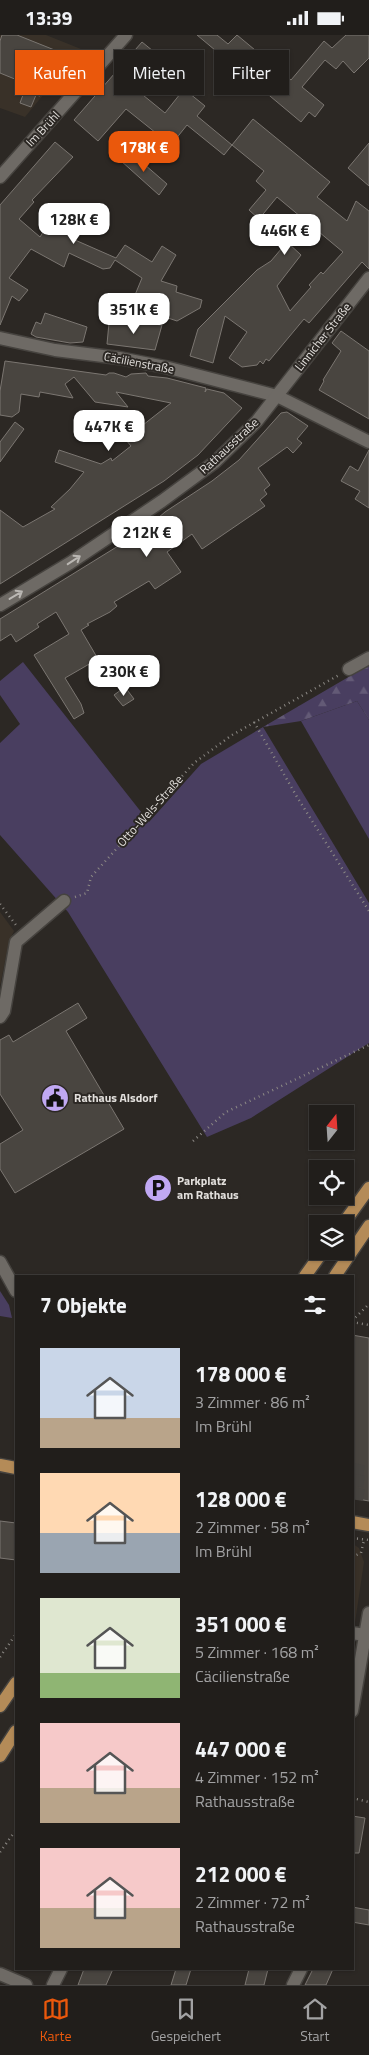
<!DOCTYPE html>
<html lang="de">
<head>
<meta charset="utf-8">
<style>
	body { margin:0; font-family:"Titillium Web",sans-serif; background:#2d2b28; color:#f1f3f6; height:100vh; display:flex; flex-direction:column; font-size:19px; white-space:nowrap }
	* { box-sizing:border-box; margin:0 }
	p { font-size:16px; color:#a2a2a3 }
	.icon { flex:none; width:28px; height:28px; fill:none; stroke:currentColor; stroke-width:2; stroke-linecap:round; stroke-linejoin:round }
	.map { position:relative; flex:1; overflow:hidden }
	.side { position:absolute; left:15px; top:1240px; width:339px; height:695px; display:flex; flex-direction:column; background:#211e1b; border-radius:0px; box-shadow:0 1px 4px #0004,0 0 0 1px #3e3c3a }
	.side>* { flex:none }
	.banner { position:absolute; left:15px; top:15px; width:340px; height:45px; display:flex; gap:10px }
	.needle { width:32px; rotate:17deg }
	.fabs { position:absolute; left:309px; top:1070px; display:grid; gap:10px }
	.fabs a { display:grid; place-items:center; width:45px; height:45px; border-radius:0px; background:#211e1b; box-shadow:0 1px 4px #0004,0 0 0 1px #3e3c3a; font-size:25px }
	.price { position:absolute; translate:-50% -42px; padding:0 11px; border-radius:10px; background:#fff; color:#222; font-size:16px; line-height:32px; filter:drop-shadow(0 1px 2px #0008) }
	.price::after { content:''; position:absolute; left:50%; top:30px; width:15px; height:11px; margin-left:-8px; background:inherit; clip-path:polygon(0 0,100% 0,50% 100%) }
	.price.on { background:#ea580c; color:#fff }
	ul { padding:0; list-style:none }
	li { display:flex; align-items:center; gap:15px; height:125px; padding:0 25px }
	li span { display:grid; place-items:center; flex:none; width:140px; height:100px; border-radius:0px; color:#555 }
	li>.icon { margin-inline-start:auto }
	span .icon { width:60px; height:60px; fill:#fffc; stroke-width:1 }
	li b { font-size:21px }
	h2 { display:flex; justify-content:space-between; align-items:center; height:60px; padding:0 25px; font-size:21px }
	.chip { padding:0 18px; border-radius:0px; background:#211e1b; box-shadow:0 1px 4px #0004,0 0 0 1px #3e3c3a; font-size:18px; line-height:45px }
	.chip.on { background:#ea580c; color:#fff }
	.status { display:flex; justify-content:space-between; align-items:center; height:35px; padding:0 25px; background:#211e1b; direction:ltr }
	.status svg { height:14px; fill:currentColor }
	.dock { display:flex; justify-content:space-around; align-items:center; height:70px; border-top:1px solid #3e3c3a; background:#211e1b; font-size:14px; color:#a2a2a3 }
	.dock a { display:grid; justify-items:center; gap:2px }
	.dock .on { color:#ea580c }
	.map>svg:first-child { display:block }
	.built { fill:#393128 }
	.green { fill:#493e60 }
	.forest { fill:url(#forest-firs) }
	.building { fill:#494540; stroke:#7b7671 }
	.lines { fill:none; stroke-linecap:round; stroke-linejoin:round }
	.minor-tunnel { stroke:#474440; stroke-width:12; stroke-dasharray:12 6; stroke-linecap:butt }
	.minor-casing { stroke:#46433f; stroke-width:15 }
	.major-casing { stroke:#46433f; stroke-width:15 }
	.path { stroke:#8c8985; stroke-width:2.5; stroke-dasharray:1 4; stroke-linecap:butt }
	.minor { stroke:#6e6a65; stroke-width:12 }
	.major { stroke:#b48b58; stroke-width:12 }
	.oneway { stroke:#bab7b3 }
	.labels { text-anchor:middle; stroke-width:4; stroke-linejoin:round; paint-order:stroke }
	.street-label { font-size:12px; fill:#e3e0dd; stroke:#2c2824 }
	.poi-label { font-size:12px; font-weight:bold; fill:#e3e0dd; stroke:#2c2824; text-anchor:start }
</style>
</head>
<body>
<div class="status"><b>13:39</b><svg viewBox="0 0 49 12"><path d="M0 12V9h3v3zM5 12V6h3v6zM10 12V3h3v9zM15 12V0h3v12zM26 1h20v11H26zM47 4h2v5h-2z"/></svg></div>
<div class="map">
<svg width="369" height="1950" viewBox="0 0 369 1950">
	<defs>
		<pattern id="forest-firs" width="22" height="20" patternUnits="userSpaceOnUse" patternTransform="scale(1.25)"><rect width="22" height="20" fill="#493e60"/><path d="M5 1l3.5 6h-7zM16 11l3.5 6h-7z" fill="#635a76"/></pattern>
	</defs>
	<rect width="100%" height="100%" fill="#2c2824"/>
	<g class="built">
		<path d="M0,0h46l35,14 -56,68 -25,-9z"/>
		<path d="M0,877l14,19 -5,10 -9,45z"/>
		<path d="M353,1509l6,4 5,14 -11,74z"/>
	</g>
	<g class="green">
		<path d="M23,627l126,160 52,-58 62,-37 106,176v140l-118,75 -44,19 -139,-225 -68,-77v-92l20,-19 -20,-29v-14z"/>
		<path d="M357,666l12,19v119l-68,-118z"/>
		<path d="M0,1256l9,14 3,13 -12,-2z"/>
	</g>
	<path class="forest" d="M369,630v55l-12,-19 -56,20 -38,6z"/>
	<g class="building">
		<path d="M2,0h15l45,18 -6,15 -4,-1 -12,29 -4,-1 -5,12 -11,-4 7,-19 -27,-11v-32z"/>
		<path d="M197,0h20l11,9 9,-9 54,45 33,-39 8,7 14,-13h23v23l-15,15 -11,-12 -7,8 -11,-9 -23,27 22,18 -9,12 -6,-5 -8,10z"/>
		<path d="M142,7l22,18 -26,31 27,22 19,-24 21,17 -8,10 35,29 -8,10 -37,-30 -16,20 -45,-36 -28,32 -24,-21z"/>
		<path d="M253,84l77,63 -13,15 30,24 9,-20 13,10v58l-7,-7 -53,61 -5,-4 -35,42 -3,-2 -3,5 -3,-3 -3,4 -15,2 -13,-9 18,-26 -22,-16 -12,47 -23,-7 8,-27 59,-59 14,-9 16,-19 14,13 -24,31 13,25 21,-24 -2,-2 12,-13 2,2 20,-22 -66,-55 -18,22 -10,-9 17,-20 -10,-9 8,-10 -32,-26z"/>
		<path d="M55,107l18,15 -41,43 2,2 -15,17 21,18 12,-19 23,22 41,18 9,-13 27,17 10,-16 14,9 -15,26 16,5 -1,6 26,8 -2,8 -23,13 -12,-4 3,-12 -33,-10 7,-17 -27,-18 -5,8 -7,1 -34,-16 -5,14 -33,-18 -22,29 19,12 -9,11 -7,-5 -12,29v-120z"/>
		<path d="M369,108v43l-21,-18z"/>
		<path d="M129,116l38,33 -8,11 -39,-35z"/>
		<path d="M45,278l42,14 -4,15 -13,1 -34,-6 -5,-3 5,-12 5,2z"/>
		<path d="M119,285l43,5 -7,25 -48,-6 2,-21 10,1z"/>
		<path d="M341,296l28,20v68l-50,-29 5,-9 -1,-1 18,-29 -9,-8z"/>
		<path d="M5,326l101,14 3,-2h5l12,4 5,-3 15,-1 2,3 19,2 39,10 -1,4 2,-3 17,4 18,15 -44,47 -34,26 -164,103v-74l23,17 32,-18 -4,-2 19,-18 14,-17 -29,-10 4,-12 42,14 10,-6 1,3 19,-15 -15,-18 16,-15 11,12 28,-22 -55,-11 12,15 -33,-5 -21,-25 -9,7 8,14 -33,-6 -1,5 -18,-3 -2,18 -7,5 -12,-2v-24z"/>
		<path d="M287,377l21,14 -11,13 5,4 -9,10 -6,-6 -29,21 12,17 -6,5 3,4 -7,6 5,6 -63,43 -10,-15 -25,18 14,20 -26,17 -6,-8 -35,21 3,4 -7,6 -23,12 2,1 -8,5 17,29 -33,19 16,26 3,9 -10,6 -40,-64 35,-21 -13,-22 -19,12 2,3 -23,15 -5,-8 -11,7v-22l144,-89 21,-18 47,-31 27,-21 42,-47z"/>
		<path d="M15,387l9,7 -24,33v-20z"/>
		<path d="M369,415v58l-14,-9 5,-8 -19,-10 9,-15 8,5z"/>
		<path d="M125,652l9,12 -11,7 -9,-11z"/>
		<path d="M78,968l9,15 -21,13 58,98 -109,64 -15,-24v-25l23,-14 -23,-36v-54l9,-5 4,7z"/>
		<path d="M352,1300l17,3v163l-17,-3z"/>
		<path d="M0,1486l16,2v37l-16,-2z"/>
		<path d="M352,1781l13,2 -6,35h-7z"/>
		<path d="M352,1872l17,3v15l-17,-3z"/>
		<path d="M84,1934h29l-7,16h-28z"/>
		<path d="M176,1934h15l-5,16h-15z"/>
		<path d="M249,1934h19l-4,16h-19z"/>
		<path d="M313,1934h20l-7,16h-21z"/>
	</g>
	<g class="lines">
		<g class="minor-tunnel">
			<path d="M352,1434l17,3"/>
			<path d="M352,1445l17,2"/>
			<path d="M352,1458l17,3"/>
		</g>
		<g class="minor-casing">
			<g id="minor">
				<path d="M0,142l126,-142"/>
				<path d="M0,303l55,12 64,8 46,9 112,29 92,46"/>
				<path d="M0,570l70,-42 92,-62 53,-39 42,-41 112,-143"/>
				<path d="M349,634l20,-11"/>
				<path d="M0,982l4,-6 12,-69 48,-41"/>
				<path d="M0,1227l16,29"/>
				<path d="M352,1598l13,2"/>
				<path d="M352,1676l17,-98"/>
				<path d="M0,1939l26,11"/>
				<path d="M53,1950l8,-16"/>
				<path d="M293,1950l8,-16"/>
			</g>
		</g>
		<g class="major-casing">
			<g id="major">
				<path d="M343,1189l26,-36"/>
				<path d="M305,1241l18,-25"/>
				<path d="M335,1241l34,-50"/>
				<path d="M0,1430l16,3"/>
				<path d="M352,1487l17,3"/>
				<path d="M0,1671l16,-23"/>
				<path d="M0,1721l16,-25"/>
			</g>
		</g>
		<g class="path">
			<path d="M254,687l43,75 72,114"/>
			<path d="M75,862l12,-4 4,-16 103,-114 38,-28 107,-60"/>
			<path d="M0,869l16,21"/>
			<path d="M193,1106l33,-29 143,-67"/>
			<path d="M352,1286l17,-17"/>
			<path d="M352,1287l17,3"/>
			<path d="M352,1503l17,2"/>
			<path d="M352,1522l9,-4 3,-13"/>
			<path d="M0,1622l16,-23"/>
			<path d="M352,1763l17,4"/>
			<path d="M0,1817l16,-22"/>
		</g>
		<use href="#minor" class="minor"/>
		<use href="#major" class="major"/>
	</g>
	<defs><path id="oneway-shaft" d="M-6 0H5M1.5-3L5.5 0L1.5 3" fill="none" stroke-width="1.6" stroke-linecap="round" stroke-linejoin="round" transform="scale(1.25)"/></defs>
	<g class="oneway">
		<use href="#oneway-shaft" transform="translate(74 525) rotate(-33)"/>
		<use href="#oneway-shaft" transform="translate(16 560) rotate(-31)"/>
	</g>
	<defs>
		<g id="civic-disc" transform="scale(1.4375)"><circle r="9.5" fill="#c0a8f3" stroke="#2c2824"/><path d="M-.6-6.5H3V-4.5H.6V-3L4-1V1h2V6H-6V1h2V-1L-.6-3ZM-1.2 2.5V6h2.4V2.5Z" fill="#111"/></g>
		<g id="parking-disc" transform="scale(1.4375)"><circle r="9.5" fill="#c0a8f3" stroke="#2c2824"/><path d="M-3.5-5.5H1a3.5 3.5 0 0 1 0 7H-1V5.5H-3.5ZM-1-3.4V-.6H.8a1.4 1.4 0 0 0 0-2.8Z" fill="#111"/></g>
	</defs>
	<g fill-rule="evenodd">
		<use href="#civic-disc" x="55" y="1063"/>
		<use href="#parking-disc" x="158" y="1153"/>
	</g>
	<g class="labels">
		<g class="street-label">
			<text transform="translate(43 94) rotate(-47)" y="4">Im Brühl</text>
			<text transform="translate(323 302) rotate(-52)" y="4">Linnicher Straße</text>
			<text transform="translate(139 328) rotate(11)" y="4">Cäcilienstraße</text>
			<text transform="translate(229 411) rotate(-43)" y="4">Rathausstraße</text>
			<text transform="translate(150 776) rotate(-48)" y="4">Otto-Wels-Straße</text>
		</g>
		<g class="poi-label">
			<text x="74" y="1067">Rathaus Alsdorf</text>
			<text x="177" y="1150">Parkplatz<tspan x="177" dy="14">am Rathaus</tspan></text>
		</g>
	</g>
</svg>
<div class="fabs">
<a><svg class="needle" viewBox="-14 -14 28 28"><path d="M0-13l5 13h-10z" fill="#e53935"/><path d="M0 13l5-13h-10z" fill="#a2a2a3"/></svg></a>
<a><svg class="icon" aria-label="locate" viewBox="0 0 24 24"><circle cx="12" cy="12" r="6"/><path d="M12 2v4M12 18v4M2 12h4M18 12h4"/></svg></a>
<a><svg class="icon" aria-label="layers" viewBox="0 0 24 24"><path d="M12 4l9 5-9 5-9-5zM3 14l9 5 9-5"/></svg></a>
</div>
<b class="price on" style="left:144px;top:138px">178K €</b>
<b class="price" style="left:74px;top:210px">128K €</b>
<b class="price" style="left:285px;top:221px">446K €</b>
<b class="price" style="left:134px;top:300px">351K €</b>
<b class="price" style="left:109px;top:417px">447K €</b>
<b class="price" style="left:147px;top:523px">212K €</b>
<b class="price" style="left:124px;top:662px">230K €</b>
<div class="banner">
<a class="chip on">Kaufen</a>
<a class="chip">Mieten</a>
<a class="chip">Filter</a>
</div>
<section class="side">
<h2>7 Objekte<svg class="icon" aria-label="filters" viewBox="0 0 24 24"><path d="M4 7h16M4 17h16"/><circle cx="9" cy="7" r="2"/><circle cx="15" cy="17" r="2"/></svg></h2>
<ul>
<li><span style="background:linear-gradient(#c9d6e8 70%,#b9a48a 0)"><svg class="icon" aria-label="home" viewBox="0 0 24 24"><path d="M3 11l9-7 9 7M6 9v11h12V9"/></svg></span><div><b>178 000 €</b><p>3 Zimmer · 86 m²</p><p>Im Brühl</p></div></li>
<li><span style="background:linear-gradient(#ffd9b3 60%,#9aa5b1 0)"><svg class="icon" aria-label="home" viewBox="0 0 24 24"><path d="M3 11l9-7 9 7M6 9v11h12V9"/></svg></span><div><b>128 000 €</b><p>2 Zimmer · 58 m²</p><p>Im Brühl</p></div></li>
<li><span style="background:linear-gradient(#dfe7d0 75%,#8fb573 0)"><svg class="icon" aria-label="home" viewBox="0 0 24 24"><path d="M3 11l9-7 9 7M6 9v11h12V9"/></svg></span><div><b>351 000 €</b><p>5 Zimmer · 168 m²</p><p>Cäcilienstraße</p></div></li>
<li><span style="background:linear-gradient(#f6c9c9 65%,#b9a48a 0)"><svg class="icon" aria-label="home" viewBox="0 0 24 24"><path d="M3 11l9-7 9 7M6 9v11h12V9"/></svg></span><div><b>447 000 €</b><p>4 Zimmer · 152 m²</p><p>Rathausstraße</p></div></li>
<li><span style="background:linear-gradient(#f6c9c9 60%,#b9a48a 0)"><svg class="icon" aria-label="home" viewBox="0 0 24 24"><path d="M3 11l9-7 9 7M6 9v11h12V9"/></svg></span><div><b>212 000 €</b><p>2 Zimmer · 72 m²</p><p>Rathausstraße</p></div></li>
</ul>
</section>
</div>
<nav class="dock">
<a class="on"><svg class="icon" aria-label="map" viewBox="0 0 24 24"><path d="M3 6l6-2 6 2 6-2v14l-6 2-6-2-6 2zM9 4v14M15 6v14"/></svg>Karte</a>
<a><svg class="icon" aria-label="saved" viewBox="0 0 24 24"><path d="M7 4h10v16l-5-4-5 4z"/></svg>Gespeichert</a>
<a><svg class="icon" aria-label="home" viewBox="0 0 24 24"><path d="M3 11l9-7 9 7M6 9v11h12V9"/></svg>Start</a>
</nav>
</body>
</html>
